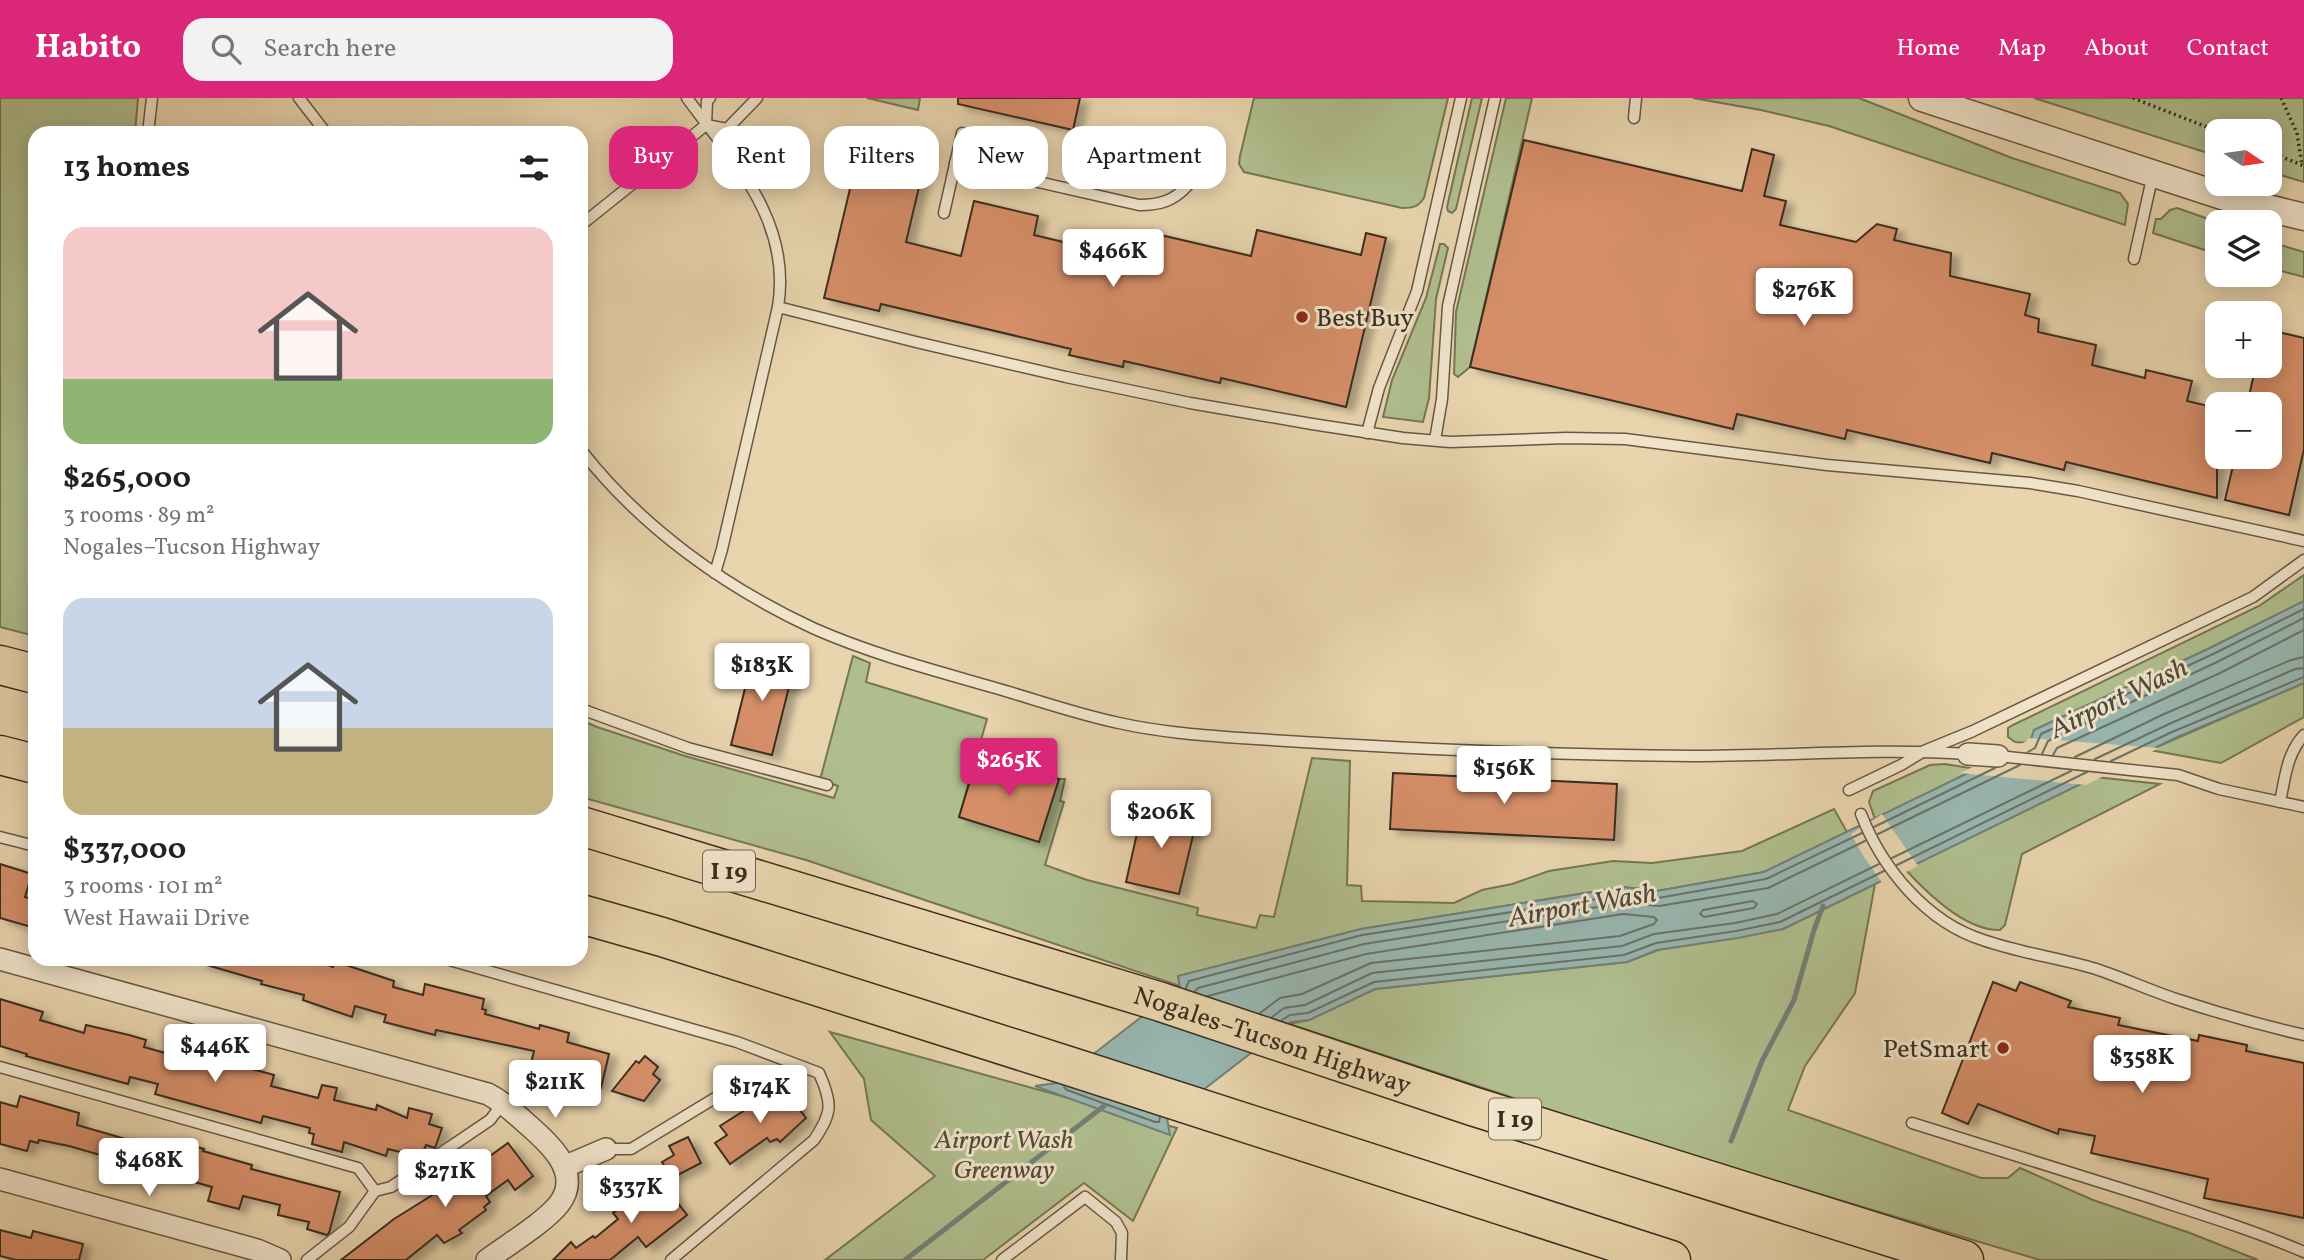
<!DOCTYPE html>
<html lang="en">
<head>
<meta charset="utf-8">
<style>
	body { margin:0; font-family:Vollkorn,serif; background:#f2f2f2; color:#222; height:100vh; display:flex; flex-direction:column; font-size:26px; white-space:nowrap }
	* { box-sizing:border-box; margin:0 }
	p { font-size:23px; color:#767676 }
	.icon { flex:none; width:38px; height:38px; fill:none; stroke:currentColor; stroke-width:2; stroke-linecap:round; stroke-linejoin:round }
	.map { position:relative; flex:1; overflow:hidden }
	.panel { position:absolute; left:28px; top:28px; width:560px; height:840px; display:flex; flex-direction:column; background:#fff; border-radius:21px; box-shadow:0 4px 18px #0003 }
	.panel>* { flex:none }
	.hud { position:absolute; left:609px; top:28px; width:665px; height:63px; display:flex; gap:14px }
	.needle { width:46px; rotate:103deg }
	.fabs { position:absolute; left:2205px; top:21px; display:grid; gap:14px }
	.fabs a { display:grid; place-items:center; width:77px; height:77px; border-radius:14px; background:#fff; box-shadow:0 4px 18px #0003; font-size:35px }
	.price { position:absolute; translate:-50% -60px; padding:0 16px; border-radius:7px; background:#fff; color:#222; font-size:23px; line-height:46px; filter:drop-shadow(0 2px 4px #0008) }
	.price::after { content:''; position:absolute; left:50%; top:42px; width:21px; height:16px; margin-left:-10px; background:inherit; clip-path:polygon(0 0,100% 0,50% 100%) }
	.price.on { background:#db2777; color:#fff }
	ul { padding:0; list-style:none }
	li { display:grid; align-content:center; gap:14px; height:371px; padding:0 35px }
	li span { display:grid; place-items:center; height:217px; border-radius:21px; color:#555 }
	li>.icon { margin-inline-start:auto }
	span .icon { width:126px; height:126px; fill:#fffc; stroke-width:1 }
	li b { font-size:30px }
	h2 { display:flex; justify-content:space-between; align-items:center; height:84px; padding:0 35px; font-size:30px }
	.tag { padding:0 24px; border-radius:21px; background:#fff; box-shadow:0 4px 18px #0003; font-size:24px; line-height:63px }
	.tag.on { background:#db2777; color:#fff }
	header { display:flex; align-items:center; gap:42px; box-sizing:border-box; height:98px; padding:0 35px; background:#db2777; color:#fff }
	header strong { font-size:33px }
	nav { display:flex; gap:38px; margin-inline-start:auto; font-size:24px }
	.search { width:490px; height:63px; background:#f2f2f2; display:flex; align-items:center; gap:18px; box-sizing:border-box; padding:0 24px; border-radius:21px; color:#767676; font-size:26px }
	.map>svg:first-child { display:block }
	.green { fill:#b0be8e; stroke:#757657; stroke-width:2 }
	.water { fill:#98b7b1; stroke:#728077; stroke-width:2 }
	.pier { fill:#e8d4ad }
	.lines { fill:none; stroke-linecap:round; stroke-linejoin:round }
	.shore { stroke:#697268; stroke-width:2 }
	.stream { stroke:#728077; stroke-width:5 }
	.building { fill:#d58e67; stroke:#3a2e20; stroke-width:2; filter:url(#shadow) }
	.service-casing { stroke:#665843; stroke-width:13 }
	.minor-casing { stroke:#665843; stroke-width:24 }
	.tertiary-casing { stroke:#665843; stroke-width:29 }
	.motorway-casing { stroke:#3a2e20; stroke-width:41 }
	.path { stroke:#3a2e20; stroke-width:3.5; stroke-dasharray:2 3.5; stroke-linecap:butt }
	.service { stroke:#f0e3ca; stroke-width:10 }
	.minor { stroke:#f0e3ca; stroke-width:21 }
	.tertiary { stroke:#f0e3ca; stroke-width:26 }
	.motorway { stroke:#e8d4ad; stroke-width:38 }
	.poi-dot { fill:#8f2418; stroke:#f0e3ca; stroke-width:2.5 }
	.labels { text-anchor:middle; stroke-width:6; stroke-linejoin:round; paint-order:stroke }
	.shield { fill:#f0e3ca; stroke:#716453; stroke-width:2 }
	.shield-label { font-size:24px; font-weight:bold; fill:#3a2e20 }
	.poi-label { font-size:26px; fill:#3a2e20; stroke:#f0e3ca; text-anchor:start }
	.street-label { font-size:26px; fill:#3a2e20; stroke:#f0e3ca }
	.park-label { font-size:26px; font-style:italic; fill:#524b36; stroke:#f0e3ca }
	.water-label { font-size:28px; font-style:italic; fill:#4d493d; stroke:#f0e3ca }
</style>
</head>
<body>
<header>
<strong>Habito</strong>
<div class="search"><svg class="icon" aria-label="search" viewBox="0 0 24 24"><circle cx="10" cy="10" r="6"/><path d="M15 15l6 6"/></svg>Search here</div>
<nav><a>Home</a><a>Map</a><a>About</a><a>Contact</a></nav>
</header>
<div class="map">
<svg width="2304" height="1162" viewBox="0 0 2304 1162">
	<defs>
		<filter id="shadow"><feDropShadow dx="8" dy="4.5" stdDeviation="3.5" flood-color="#0004"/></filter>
	</defs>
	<rect width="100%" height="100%" fill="#e8d4ad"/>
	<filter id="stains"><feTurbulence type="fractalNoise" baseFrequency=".00286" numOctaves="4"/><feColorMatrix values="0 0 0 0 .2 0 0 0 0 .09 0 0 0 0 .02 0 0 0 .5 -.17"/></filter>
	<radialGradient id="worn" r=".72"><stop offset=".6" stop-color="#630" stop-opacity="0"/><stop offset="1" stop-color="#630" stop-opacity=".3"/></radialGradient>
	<g class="green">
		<path d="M0,0h138l-3,35h-100v503l-35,-9z"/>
		<path d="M867,0h53l-2,12z"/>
		<path d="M1254,0h194l-24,100c-6,9 -11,10 -22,10l-158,-36 -5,-8 1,-8z"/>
		<path d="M1472,0h10l-26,111 -4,4 -4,-2 -1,-4z"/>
		<path d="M1506,0h26l-62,269 -12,10 -4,-3 2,-62z"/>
		<path d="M1693,0h166l153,60 108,35 8,11 -3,21 -296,-99 -68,-16z"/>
		<path d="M2034,0h270v84l-34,-10v-41h-53v25z"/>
		<path d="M2177,110l40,14v32l-64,-21 3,-14h5l9,-9z"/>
		<path d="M2270,144l34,10v25l-34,-9z"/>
		<path d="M1440,146h4l4,4 -12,51 -7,99 -6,24 -40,-5 9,-37 34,-82z"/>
		<path d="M2304,477v26l-96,48 -174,81 -4,13 -15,-1 -7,-5v-9l5,-3 246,-119z"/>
		<path d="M853,558l17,7 -4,19 121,37 -28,98 80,24 20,-62h6l-5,22 4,1 -19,63 42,15 111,28 -1,7 59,13 4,-13 14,2 38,-159 38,3 -3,124 14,1 1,15 92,2 28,-13 30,-6 37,-13 64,-10 39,2 90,-12 92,-42 13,23 -83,40 -107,19 -34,-4 -262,42 -183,48 2,9 -374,-126 -225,-63v-77l16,7 88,29 149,42 4,-12 -18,-6z"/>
		<path d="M2304,585v34l-83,46 -71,-13z"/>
		<path d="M1945,666l31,5 -101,50 -6,-17 4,-11 57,-26z"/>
		<path d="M2095,679l65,7 -138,70 -17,71 -5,5c-34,1 -73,-37 -95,-61z"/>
		<path d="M1875,786l-20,109 -50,73 -17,44 193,68h27l12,-10 73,32 97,33 68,27h-218l-371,-111 -380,-125 20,-4 66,-31 252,-27 31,-12 125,-21z"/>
		<path d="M830,934l347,96 -44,93 -49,-38 -101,77h-158l110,-84 -64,-56 -7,-41z"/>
	</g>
	<path class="water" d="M2304,503v82l-129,55 -392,191 -45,9 -81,12 -30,12 -252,27 -66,31 -18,2 -124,96 3,17 -135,-49 21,-3 124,-96 -2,-11 183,-47 262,-42 34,4 107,-19 266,-129 4,-13 174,-81z"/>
	<g class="pier">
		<path d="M2028,640l131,10 -73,37 -126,-12 67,-32z"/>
		<path d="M1882,716l36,52 -35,18 -19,-27 -13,-23z"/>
	</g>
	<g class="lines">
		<g class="shore">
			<path d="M2028,654l7,-4 6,-14 170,-79 93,-46"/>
			<path d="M2042,656l6,-13 167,-78 89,-45"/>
			<path d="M2053,657l4,-7 163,-75 84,-43"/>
			<path d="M2075,659l89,-43 127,-54 13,-3"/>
			<path d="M2095,661l74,-35 126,-55 9,-1"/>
			<path d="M2111,663l61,-29 132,-55"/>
			<path d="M1874,729l121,-59"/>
			<path d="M1878,736l142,-69"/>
			<path d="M1892,760l179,-87"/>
			<path d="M1897,767l190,-93"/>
			<path d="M1753,803l4,3 -3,4 -50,9 -4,-3 3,-4z"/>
			<path d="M1186,890l3,-7 173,-46 261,-40 35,3 108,-19 96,-46"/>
			<path d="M1195,893l3,-3 166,-44 259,-41 36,3 109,-18 97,-47"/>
			<path d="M1208,898l158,-42 257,-40 31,3 3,3 -3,4 -34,12 -249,27 -69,31 -22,4 -20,15"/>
			<path d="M1272,919l12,-9 21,-3 67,-32 250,-27 32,-12 81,-11 42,-9 102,-50"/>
			<path d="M1282,922l8,-5 18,-2 66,-31 250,-27 32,-12 80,-12 44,-9 104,-51"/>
			<path d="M1064,989l3,3 88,32h4l1,-5"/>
		</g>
		<g class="stream">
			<path d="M1731,1043l31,-80 32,-61 20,-70 9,-24"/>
			<path d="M905,1162l199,-154"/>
		</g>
	</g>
	<g class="building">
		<path d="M958,0h122l-7,32 -115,-26z"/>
		<path d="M863,36l65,15 -22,93 55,14 13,-55 64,15 -4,19 63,15 -3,13 49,11 9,-41 99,23 6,-26 104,25 5,-22 20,5 -40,169 -125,-29 -1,5 -96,-22 -1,6 -54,-12 2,-6 -190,-45 -2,7 -55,-13z"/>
		<path d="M1524,42l218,51 10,-42 22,6 -10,41 22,5 -6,24 76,17 21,-18 20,5 -3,11 57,13 -1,23 80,18 -5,21 14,4 -1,13 58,13 -4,20 53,13 1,-8 46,11 -5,20 30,7v90l-151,-36 -2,8 -72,-17 -2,10 -143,-33 -2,9 -108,-25 -4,15 -263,-62z"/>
		<path d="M2270,232l34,8v111l-15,66 -64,-15 10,-43h35v-53h-23l9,-38h14z"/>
		<path d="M755,550l26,6 -2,13 14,4 -21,84 -41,-10z"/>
		<path d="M978,656l81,25 -20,63 -80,-25z"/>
		<path d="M1393,675l224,11 -3,56 -224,-11z"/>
		<path d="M1143,709l54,12 -18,75 -53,-12z"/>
		<path d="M0,766l32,10 -7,23 10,3v28l-35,-10z"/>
		<path d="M200,861h74l12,3 1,-3h26l20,8 1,-6 60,20 -1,6 30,8 2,-11 59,15 -2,10 4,1 -1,4 54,15 1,-4 29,8 -2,9 42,12 -8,34 -22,-7 -3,10 -19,-7 -1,4 -20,-5 2,-8 -9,-3 5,-21 -98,-21 -1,5 -51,-13 2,-7 -31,-9 -3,11 -49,-17 1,-5 -43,-11 1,-3 -62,-18z"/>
		<path d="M1993,884l23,9 4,-9 51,19 -3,6 52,11 -2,7 80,16 1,-6 48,10 -1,6 58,12v155l-100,-20 4,-19 -117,-26 4,-17 -36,-7 -1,5 -80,-30 -10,20 -26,-11z"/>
		<path d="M0,901l43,13 -3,8 44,13 2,-8 43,10 17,5 -2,7 25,7 3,-8 40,12 3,-9 22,6 -3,9 40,11 -3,11 47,12 4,-13 15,3 -3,12 42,10 1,-5 30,13 2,-10 23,6 -3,10 13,4 -7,20 -9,-3 -5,12 -33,-8 -2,7 -42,-14 -2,10 -30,-8 2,-10 -5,-1 1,-5 -47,-12 -2,7 -106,-29 3,-10 -28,-7 -2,7 -102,-28 1,-2 -27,-8z"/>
		<path d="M645,958l13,11 -5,7 7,6 -16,21 -32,-10 24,-30 3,2z"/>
		<path d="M784,992l22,28 -26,24 -3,-3 -7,3 -3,-4 -37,26 -15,-21 12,-8 -7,-9 25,-16 19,-17 4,3 5,-5 4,4z"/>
		<path d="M20,998l59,17 -2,12 59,17 52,11 2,-8 14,4 -1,2 49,14 -1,4 89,23 -11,41 -2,2 -20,-6 2,-7 -31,-7 2,-10 -37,-9 -4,13 -31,-8 4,-14 -143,-41 -30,-6 -1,3 -8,-2 -3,10 -27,-7v-42l17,5z"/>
		<path d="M688,1039l13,26 -29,15 -10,-16 12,-7 -5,-9z"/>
		<path d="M508,1045l25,33 -18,14 -7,-10 -22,16 4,6 -6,5 2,3 -27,20 3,3 -18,10 -7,-8 -31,25h-65l53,-41 48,-30 -2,-3 26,-18 2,4z"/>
		<path d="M659,1080l28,37 -41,32 -8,-10 -28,23h-57l18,-18 5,6 17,-12 2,2 23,-19 -5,-6z"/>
		<path d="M0,1132l31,8 2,-7 50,13 -4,16h-63l-16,-4z"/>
	</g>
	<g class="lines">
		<g class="service-casing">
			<g id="service">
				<path d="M299,0l27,35"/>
				<path d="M687,0c47,64 105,123 91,209"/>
				<path d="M1634,20l2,-20"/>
				<path d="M706,27l1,-24 3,-3"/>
				<path d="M148,35l4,-35"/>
				<path d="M955,65l184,42c21,0 35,-4 49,-20"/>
				<path d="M944,115l18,-80"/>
				<path d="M581,127l125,-100 21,4 30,-31"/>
				<path d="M2134,161l19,-85"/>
				<path d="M1367,335l12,-45 38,-97 44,-193"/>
				<path d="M1435,342l7,-41 6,-93 47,-208"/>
				<path d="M581,352c61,78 145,138 234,179 57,25 118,41 177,58 42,12 84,27 127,36 40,9 81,12 121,15 150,10 301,17 452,18 92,0 184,-8 276,-2"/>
				<path d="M715,475l7,-24 56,-242 138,35 150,35 124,26 122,21 91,14 47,4 116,-4 59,1 202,26 203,18 48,8 226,50"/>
				<path d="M581,611l107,39 139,37"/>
				<path d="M1998,658l180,19 41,14 85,18"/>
				<path d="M1849,692l52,-25 23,-14 49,-20 280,-134 51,-37"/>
				<path d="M2280,704c5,-24 7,-49 24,-67"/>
				<path d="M1861,716c21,54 65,108 122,126 37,13 76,18 113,29 27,9 53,21 80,30 42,14 85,26 128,36"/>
				<path d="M0,739l35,9"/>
				<path d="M446,861l291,83 82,31c14,31 13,40 -5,67l-143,120"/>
				<path d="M0,969l358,101 17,23 16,-4 99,-67 13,-17"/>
				<path d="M1912,1025c79,25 157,49 236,74 52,17 105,33 156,55"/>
				<path d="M606,1051h25l117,-71"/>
				<path d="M307,1162l42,-33 26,-36"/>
				<path d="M1002,1162l83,-63 31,25 6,11 -1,27"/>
			</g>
		</g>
		<g class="minor-casing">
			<g id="minor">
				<path d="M1968,656l30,2"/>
				<path d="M0,861l488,135c15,8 27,19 39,30 22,19 56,49 32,80 -15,19 -52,41 -72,56"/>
				<path d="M564,1069l42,-18"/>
				<path d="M0,1081l257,71 23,10"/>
			</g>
		</g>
		<g class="tertiary-casing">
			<path id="tertiary" d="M1922,0l309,101 73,18"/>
		</g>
		<g class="motorway-casing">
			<g id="motorway">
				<path d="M0,567l35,9"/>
				<path d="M0,657l35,9"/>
				<path id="s1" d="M581,728l580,176 311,104 492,154"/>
				<path d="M581,816l81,23 413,131 596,192"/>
			</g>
		</g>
		<g class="path">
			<path d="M2133,0l84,33"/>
			<path d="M2281,0l16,35 5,32"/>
			<path d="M2270,54l34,14"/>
		</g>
		<use href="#service" class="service"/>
		<use href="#minor" class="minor"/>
		<use href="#tertiary" class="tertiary"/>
		<use href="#motorway" class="motorway"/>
	</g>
	<g class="poi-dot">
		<circle cx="1302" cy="219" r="7"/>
		<circle cx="2003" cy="950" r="7"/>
	</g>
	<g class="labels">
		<g class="shield">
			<rect x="703" y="752.5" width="52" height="41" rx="5"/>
			<rect x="1489" y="1000.5" width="52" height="41" rx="5"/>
		</g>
		<g class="shield-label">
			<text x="729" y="781">I 19</text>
			<text x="1515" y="1029">I 19</text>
		</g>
		<g class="poi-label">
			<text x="1316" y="228">Best Buy</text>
			<text x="1989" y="959" text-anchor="end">PetSmart</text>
		</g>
		<g class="street-label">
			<text dy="9" stroke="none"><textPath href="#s1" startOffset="724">Nogales–Tucson Highway</textPath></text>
		</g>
		<g class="park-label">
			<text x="1004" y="1050">Airport Wash<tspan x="1004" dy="30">Greenway</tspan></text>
		</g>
		<g class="water-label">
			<text transform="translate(2118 599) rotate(-26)" y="10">Airport Wash</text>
			<text transform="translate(1582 806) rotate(-10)" y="10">Airport Wash</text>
		</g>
	</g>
	<rect width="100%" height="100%" filter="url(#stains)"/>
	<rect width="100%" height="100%" fill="url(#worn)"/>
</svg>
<div class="fabs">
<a><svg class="needle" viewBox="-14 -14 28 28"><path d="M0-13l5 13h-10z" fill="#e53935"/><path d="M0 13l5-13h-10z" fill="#767676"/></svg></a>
<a><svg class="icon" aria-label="layers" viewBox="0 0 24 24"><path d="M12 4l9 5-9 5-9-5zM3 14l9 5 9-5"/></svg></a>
<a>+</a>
<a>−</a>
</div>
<b class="price" style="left:1113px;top:191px">$466K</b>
<b class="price" style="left:1804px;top:230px">$276K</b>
<b class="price" style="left:762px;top:605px">$183K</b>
<b class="price on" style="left:1009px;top:700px">$265K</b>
<b class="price" style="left:1504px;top:708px">$156K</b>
<b class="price" style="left:1161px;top:752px">$206K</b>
<b class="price" style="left:215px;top:986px">$446K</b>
<b class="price" style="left:2142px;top:997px">$358K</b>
<b class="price" style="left:555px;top:1022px">$211K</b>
<b class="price" style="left:760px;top:1027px">$174K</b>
<b class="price" style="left:149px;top:1100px">$468K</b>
<b class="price" style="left:445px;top:1111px">$271K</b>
<b class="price" style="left:631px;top:1127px">$337K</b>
<div class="hud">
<a class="tag on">Buy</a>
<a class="tag">Rent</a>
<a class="tag">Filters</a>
<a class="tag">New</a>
<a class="tag">Apartment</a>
</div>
<section class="panel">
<h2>13 homes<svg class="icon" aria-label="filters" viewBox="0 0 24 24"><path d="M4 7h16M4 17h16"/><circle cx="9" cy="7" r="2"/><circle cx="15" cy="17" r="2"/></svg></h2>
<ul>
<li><span style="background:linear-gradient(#f6c9c9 70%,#8fb573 0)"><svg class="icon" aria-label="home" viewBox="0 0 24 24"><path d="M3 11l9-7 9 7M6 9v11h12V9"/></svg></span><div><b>$265,000</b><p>3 rooms · 89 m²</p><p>Nogales–Tucson Highway</p></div></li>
<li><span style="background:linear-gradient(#c9d6e8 60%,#c2b280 0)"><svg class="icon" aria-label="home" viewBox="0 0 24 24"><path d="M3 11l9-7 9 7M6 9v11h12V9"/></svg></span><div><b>$337,000</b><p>3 rooms · 101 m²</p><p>West Hawaii Drive</p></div></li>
</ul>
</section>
</div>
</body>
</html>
